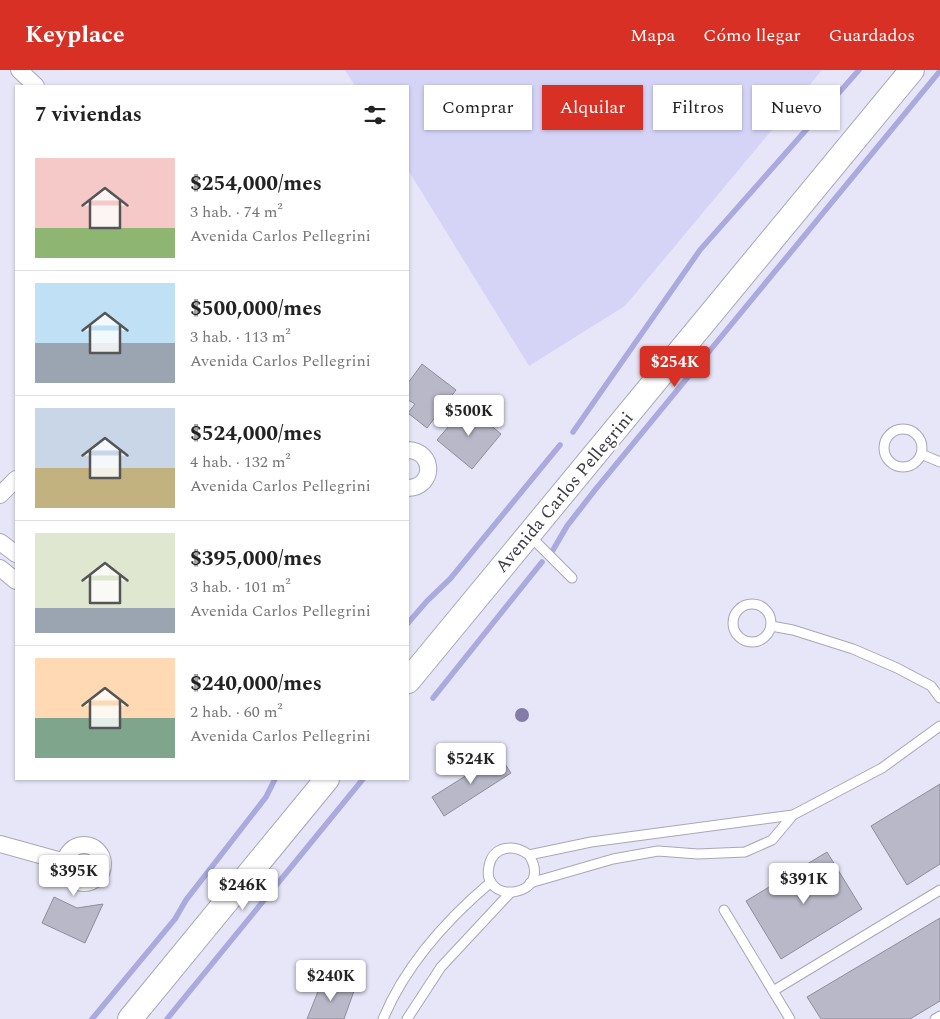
<!DOCTYPE html>
<html lang="es">
<head>
<meta charset="utf-8">
<style>
	body { margin:0; font-family:Spectral,serif; background:#f2f2f2; color:#222; height:100vh; display:flex; flex-direction:column; font-size:19px; white-space:nowrap }
	* { box-sizing:border-box; margin:0 }
	p { font-size:16px; color:#767676 }
	.icon { flex:none; width:28px; height:28px; fill:none; stroke:currentColor; stroke-width:2; stroke-linecap:round; stroke-linejoin:round }
	.map { position:relative; flex:1; overflow:hidden }
	.sheet { position:absolute; left:15px; top:15px; width:394px; height:695px; display:flex; flex-direction:column; background:#fff; border-radius:0px; box-shadow:0 1px 4px #0004 }
	.sheet>* { flex:none }
	.hud { position:absolute; left:424px; top:15px; width:441px; height:45px; display:flex; gap:10px }
	.price { position:absolute; translate:-50% -42px; padding:0 11px; border-radius:5px; background:#fff; color:#222; font-size:16px; line-height:32px; filter:drop-shadow(0 1px 2px #0008) }
	.price::after { content:''; position:absolute; left:50%; top:30px; width:15px; height:11px; margin-left:-8px; background:inherit; clip-path:polygon(0 0,100% 0,50% 100%) }
	.price.on { background:#d93025; color:#fff }
	ul { padding:0; list-style:none }
	li { display:flex; align-items:center; gap:15px; height:125px; padding:0 20px }
	li+li { border-top:1px solid #e0e0e0 }
	li span { display:grid; place-items:center; flex:none; width:140px; height:100px; border-radius:0px; color:#555 }
	li>.icon { margin-inline-start:auto }
	span .icon { width:60px; height:60px; fill:#fffc; stroke-width:1 }
	li b { font-size:21px }
	h2 { display:flex; justify-content:space-between; align-items:center; height:60px; padding:0 20px; font-size:21px }
	.pill { padding:0 18px; border-radius:0px; background:#fff; box-shadow:0 1px 4px #0004; font-size:18px; line-height:45px }
	.pill.on { background:#d93025; color:#fff }
	header { display:flex; align-items:center; gap:30px; box-sizing:border-box; height:70px; padding:0 25px; background:#d93025; color:#fff }
	header strong { font-size:24px }
	nav { display:flex; gap:28px; margin-inline-start:auto; font-size:18px }
	.map>svg:first-child { display:block }
	.green { fill:#d5d4f7 }
	.lines { fill:none; stroke-linecap:round; stroke-linejoin:round }
	.stream { stroke:#aba9de; stroke-width:5.5 }
	.building { fill:#b8b8c8; stroke:#8e8d9d }
	.lane-casing { stroke:#a7a7b7; stroke-width:11 }
	.street-casing { stroke:#a7a7b7; stroke-width:18 }
	.secondary-casing { stroke:#a7a7b7; stroke-width:26 }
	.lane { stroke:#fff; stroke-width:9 }
	.street { stroke:#fff; stroke-width:16 }
	.secondary { stroke:#fff; stroke-width:24 }
	.tree { fill:#837ca8 }
	.labels { text-anchor:middle; stroke-width:4.5; stroke-linejoin:round; paint-order:stroke }
	.street-label { font-size:18px; fill:#39393f; stroke:#fff }
</style>
</head>
<body>
<header>
<strong>Keyplace</strong>
<nav><a>Mapa</a><a>Cómo llegar</a><a>Guardados</a></nav>
</header>
<div class="map">
<svg width="940" height="949" viewBox="0 0 940 949">
	<rect width="100%" height="100%" fill="#e7e6f8"/>
	<path class="green" d="M345,0h477l-197,236 -96,60 -121,-196v-84h-53z"/>
	<g class="lines">
		<g class="stream">
			<path d="M573,362l127,-182 159,-180"/>
			<path d="M553,480l14,-24 28,-36 345,-419"/>
			<path d="M408,553l19,-22 23,-22 110,-134"/>
			<path d="M433,628l109,-136"/>
			<path d="M92,949l83,-100 11,-19 80,-103 9,-18"/>
			<path d="M167,949l196,-240"/>
		</g>
	</g>
	<g class="building">
		<path d="M422,294l34,26 -29,38 -19,-15 7,-9 -7,-4v-17z"/>
		<path d="M467,335l34,29 -29,35 -35,-29z"/>
		<path d="M499,685l12,18 -67,43 -12,-19z"/>
		<path d="M940,714v80l-33,21 -36,-59z"/>
		<path d="M827,782l35,57 -81,50 -35,-58z"/>
		<path d="M54,827l23,11 26,-4 -18,39 -43,-20z"/>
		<path d="M940,848v83l-30,18h-89l-14,-22z"/>
		<path d="M323,909l31,12 -10,28h-37z"/>
	</g>
	<g class="lines">
		<g class="lane-casing">
			<g id="lane">
				<circle cx="903" cy="378" r="19"/>
				<path d="M921,384l19,8"/>
				<path d="M529,465l43,43"/>
				<circle cx="752" cy="553" r="19"/>
				<path d="M771,556l22,4 60,19 44,19 34,18 9,12"/>
				<path d="M529,785c26,43 -49,51 -40,11 4,-21 26,-22 40,-11l62,-13 202,-27 89,-47 58,-42"/>
				<path d="M530,813l83,-24 45,-8 40,3 47,-2 27,-12 21,-25"/>
				<path d="M724,840l66,109"/>
				<path d="M773,921l167,-101"/>
				<path d="M383,949c23,-55 63,-99 108,-137"/>
				<path d="M407,949l34,-52 69,-74"/>
				<path d="M935,949l5,-3"/>
			</g>
		</g>
		<g class="street-casing">
			<g id="street">
				<path d="M19,0l17,16"/>
				<path d="M408,380c27,1 27,37 0,38"/>
				<path d="M0,425l16,-16"/>
				<path d="M0,472l16,12"/>
				<path d="M0,498l16,13"/>
				<path d="M0,774l65,18"/>
				<circle cx="84" cy="794" r="19"/>
			</g>
		</g>
		<g class="secondary-casing">
			<g id="secondary">
				<path d="M408,611l504,-611"/>
				<path d="M130,949l197,-240"/>
			</g>
		</g>
		<use href="#lane" class="lane"/>
		<use href="#street" class="street"/>
		<use href="#secondary" class="secondary"/>
	</g>
	<circle class="tree" cx="522" cy="645" r="7"/>
	<g class="labels">
		<g class="street-label">
			<text transform="translate(564 422) rotate(-50)" y="6">Avenida Carlos Pellegrini</text>
		</g>
	</g>
</svg>
<b class="price on" style="left:675px;top:318px">$254K</b>
<b class="price" style="left:469px;top:367px">$500K</b>
<b class="price" style="left:471px;top:715px">$524K</b>
<b class="price" style="left:74px;top:827px">$395K</b>
<b class="price" style="left:804px;top:835px">$391K</b>
<b class="price" style="left:243px;top:841px">$246K</b>
<b class="price" style="left:331px;top:932px">$240K</b>
<div class="hud">
<a class="pill">Comprar</a>
<a class="pill on">Alquilar</a>
<a class="pill">Filtros</a>
<a class="pill">Nuevo</a>
</div>
<section class="sheet">
<h2>7 viviendas<svg class="icon" aria-label="filters" viewBox="0 0 24 24"><path d="M4 7h16M4 17h16"/><circle cx="9" cy="7" r="2"/><circle cx="15" cy="17" r="2"/></svg></h2>
<ul>
<li><span style="background:linear-gradient(#f6c9c9 70%,#8fb573 0)"><svg class="icon" aria-label="home" viewBox="0 0 24 24"><path d="M3 11l9-7 9 7M6 9v11h12V9"/></svg></span><div><b>$254,000/mes</b><p>3 hab. · 74 m²</p><p>Avenida Carlos Pellegrini</p></div></li>
<li><span style="background:linear-gradient(#bfe0f5 60%,#9aa5b1 0)"><svg class="icon" aria-label="home" viewBox="0 0 24 24"><path d="M3 11l9-7 9 7M6 9v11h12V9"/></svg></span><div><b>$500,000/mes</b><p>3 hab. · 113 m²</p><p>Avenida Carlos Pellegrini</p></div></li>
<li><span style="background:linear-gradient(#c9d6e8 60%,#c2b280 0)"><svg class="icon" aria-label="home" viewBox="0 0 24 24"><path d="M3 11l9-7 9 7M6 9v11h12V9"/></svg></span><div><b>$524,000/mes</b><p>4 hab. · 132 m²</p><p>Avenida Carlos Pellegrini</p></div></li>
<li><span style="background:linear-gradient(#dfe7d0 75%,#9aa5b1 0)"><svg class="icon" aria-label="home" viewBox="0 0 24 24"><path d="M3 11l9-7 9 7M6 9v11h12V9"/></svg></span><div><b>$395,000/mes</b><p>3 hab. · 101 m²</p><p>Avenida Carlos Pellegrini</p></div></li>
<li><span style="background:linear-gradient(#ffd9b3 60%,#7fa58c 0)"><svg class="icon" aria-label="home" viewBox="0 0 24 24"><path d="M3 11l9-7 9 7M6 9v11h12V9"/></svg></span><div><b>$240,000/mes</b><p>2 hab. · 60 m²</p><p>Avenida Carlos Pellegrini</p></div></li>
</ul>
</section>
</div>
</body>
</html>
